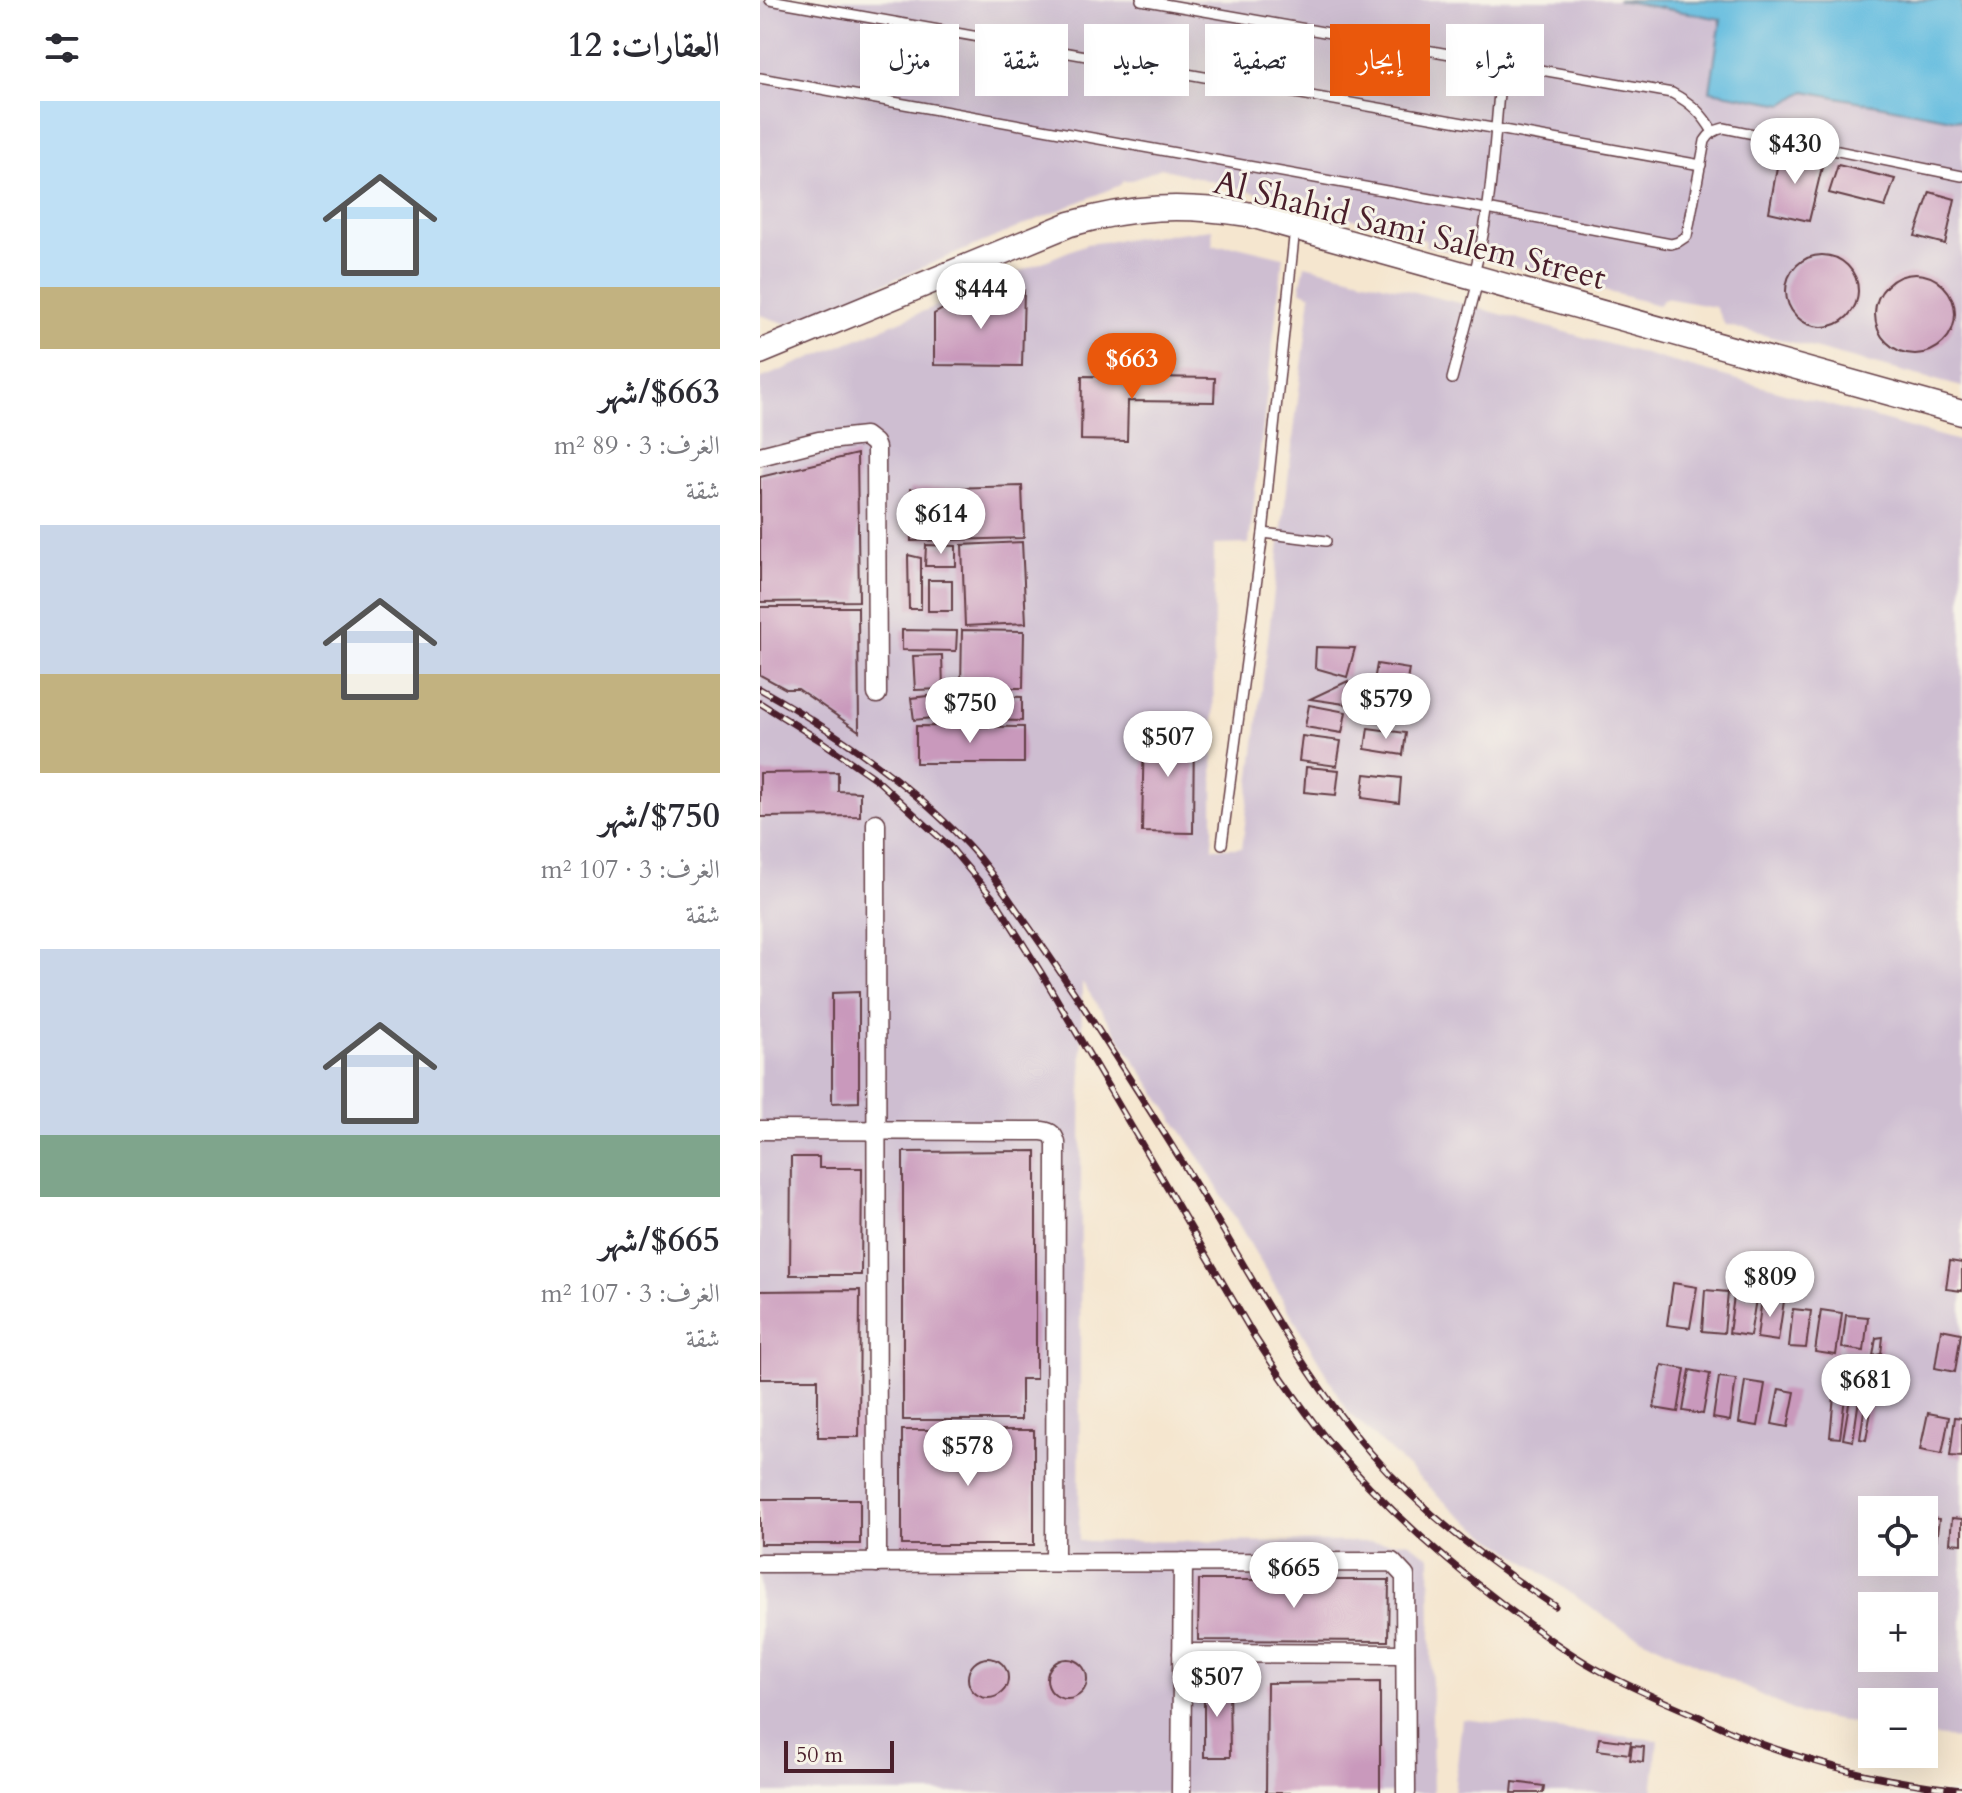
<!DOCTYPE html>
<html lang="ar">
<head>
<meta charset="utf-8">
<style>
	body { margin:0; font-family:Cardo,Amiri,serif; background:#f7f7f7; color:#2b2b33; direction:rtl; height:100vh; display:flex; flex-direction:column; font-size:30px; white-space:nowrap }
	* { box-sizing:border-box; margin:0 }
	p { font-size:26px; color:#7c7c81 }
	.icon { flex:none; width:44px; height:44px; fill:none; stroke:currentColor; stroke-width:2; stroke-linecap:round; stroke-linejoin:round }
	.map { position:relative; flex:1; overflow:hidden; direction:ltr }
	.drawer { display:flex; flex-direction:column; background:#fff; width:760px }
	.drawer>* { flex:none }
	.top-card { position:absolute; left:24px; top:24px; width:760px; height:72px; direction:rtl; display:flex; gap:16px }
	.buttons { position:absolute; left:1098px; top:1496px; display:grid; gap:16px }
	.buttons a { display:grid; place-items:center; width:80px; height:80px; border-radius:0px; background:#fff; box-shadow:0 8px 32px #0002; font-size:40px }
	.scale { position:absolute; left:24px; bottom:20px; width:110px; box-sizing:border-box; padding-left:8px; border:4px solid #4a1f2b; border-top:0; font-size:22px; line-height:28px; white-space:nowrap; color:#4a1f2b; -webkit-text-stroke:6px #f7f3e8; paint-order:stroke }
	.price { position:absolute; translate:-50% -68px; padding:0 18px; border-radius:28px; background:#fff; color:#222; font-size:26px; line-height:52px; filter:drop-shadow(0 2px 4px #0008) }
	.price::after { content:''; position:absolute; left:50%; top:48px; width:24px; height:18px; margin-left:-12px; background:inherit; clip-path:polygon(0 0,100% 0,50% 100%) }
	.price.current { background:#ea580c; color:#fff }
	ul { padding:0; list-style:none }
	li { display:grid; align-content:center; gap:16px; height:424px; padding:0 40px }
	li span { display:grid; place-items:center; height:248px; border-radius:0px; color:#555 }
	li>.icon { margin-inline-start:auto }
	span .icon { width:144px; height:144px; fill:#fffc; stroke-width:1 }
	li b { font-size:34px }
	h2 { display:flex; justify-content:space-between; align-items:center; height:96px; padding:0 40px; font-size:34px }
	.pill { padding:0 28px; border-radius:0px; background:#fff; box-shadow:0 8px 32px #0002; font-size:28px; line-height:72px }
	.pill.current { background:#ea580c; color:#fff }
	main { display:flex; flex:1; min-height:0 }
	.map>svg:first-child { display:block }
	.industrial { fill:#cebed1; fill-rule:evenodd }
	.water { fill:#61bbdf; stroke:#566d85; stroke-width:2 }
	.building { fill:#c999bc }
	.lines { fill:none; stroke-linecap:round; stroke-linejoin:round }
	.service-casing { stroke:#643d44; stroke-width:12 }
	.minor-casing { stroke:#643d44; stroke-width:21 }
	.secondary-casing { stroke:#643d44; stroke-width:27 }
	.service { stroke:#fff; stroke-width:9 }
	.minor { stroke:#fff; stroke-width:18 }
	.secondary { stroke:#fff; stroke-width:24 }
	.rail-casing { stroke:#4a1f2b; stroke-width:7 }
	.rail { stroke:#f7f3e8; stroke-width:4; stroke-dasharray:12; stroke-linecap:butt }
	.labels { text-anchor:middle; stroke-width:6; stroke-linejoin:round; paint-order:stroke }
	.street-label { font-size:34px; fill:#4a1f2b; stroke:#f7f3e8 }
</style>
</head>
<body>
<main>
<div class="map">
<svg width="1202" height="1793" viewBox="0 0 1202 1793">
	<rect width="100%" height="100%" fill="#f7f3e8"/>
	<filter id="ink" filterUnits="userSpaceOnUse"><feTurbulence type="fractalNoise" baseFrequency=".0125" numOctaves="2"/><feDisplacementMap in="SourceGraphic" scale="16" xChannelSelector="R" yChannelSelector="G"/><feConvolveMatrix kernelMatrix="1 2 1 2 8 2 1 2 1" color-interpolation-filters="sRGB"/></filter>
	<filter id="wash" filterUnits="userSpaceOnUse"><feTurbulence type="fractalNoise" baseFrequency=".006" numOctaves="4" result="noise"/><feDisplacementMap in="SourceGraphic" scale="32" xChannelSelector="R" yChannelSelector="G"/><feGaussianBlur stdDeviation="1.8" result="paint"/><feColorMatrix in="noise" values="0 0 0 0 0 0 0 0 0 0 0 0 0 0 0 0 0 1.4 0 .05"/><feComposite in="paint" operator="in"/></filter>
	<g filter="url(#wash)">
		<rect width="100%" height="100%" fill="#f5e6cf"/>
		<g class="industrial">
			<path d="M0,0h858l104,19 -12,71 94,1 158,30v266l-237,-62 -10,-18 -50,-9 -7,7 -179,-47 -54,-12 1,-6 -34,-9 -5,-6 -35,-6 -6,-4 -8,-11 -50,-12 -13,6 -114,-30 -31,13h-7l-3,4 -333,139 -27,-9z"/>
			<path d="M452,229l1,17h24l46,11 -34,287 -35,1 -1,303h29l69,-553 -11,-5 5,-25 166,41 491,136v1298l-38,-6v-32h-52v24l-72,-12 -181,-87 -160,-112 -110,-102 -148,-253 -119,-178 -3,559 329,1 22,15 3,236h-673v-1414l326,-135zM1112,1510h52v52h-52zM1112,1606h52v52h-52z"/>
			<path d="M702,1719l196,21 -6,53h-198z"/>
		</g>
		<path class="water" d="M858,0h344v121l-157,-30 -21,13 -74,-13 11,-72z"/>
		<g id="blocks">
			<g class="building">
				<path d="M1023,151l40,12 -14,58 -40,-9 8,-45z"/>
				<path d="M1078,165l57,14 -10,28 -56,-14z"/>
				<path d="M1170,192l25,7 -10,45 -30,-8z"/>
				<circle cx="1062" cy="291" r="36"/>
				<circle cx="1155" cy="314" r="40"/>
				<path d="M264,290l-2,76 -88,-1v-51l16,-9 40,-12z"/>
				<path d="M322,376l133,2 -1,24 -86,-1 -1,40 -46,-1z"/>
				<path d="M97,454l2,147 -99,1v-125z"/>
				<path d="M262,486l2,52 -113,3 -1,-52z"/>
				<path d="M262,542l4,81 -61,3 -3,-81z"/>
				<path d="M166,545l30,1v20h-31z"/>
				<path d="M148,555l13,3v51h-12z"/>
				<rect x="168" y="580" width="24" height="31"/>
				<path d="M0,607h98l1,124 -61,-42h-12l-26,-14z"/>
				<path d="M142,630l55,1 -1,20 -54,-1z"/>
				<path d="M202,630l62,1 -1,57h-62z"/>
				<path d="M556,647l39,1 -8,29 -32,-9z"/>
				<path d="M182,655l1,34 -28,1 -2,-34z"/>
				<path d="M617,664l32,5 -4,24 -32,-6z"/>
				<path d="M588,681l-3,23 -35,-5z"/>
				<path d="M177,695l-5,23 -18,2 -3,-22z"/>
				<path d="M183,695l79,2v24l-79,-2z"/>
				<path d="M613,695l15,2 -3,25 -15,-2z"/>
				<path d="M549,705l37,7 -4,21 -37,-6z"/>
				<path d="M384,725l50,1 -1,107 -51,-1z"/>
				<path d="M156,726l108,1v36h-108z"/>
				<path d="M608,728l38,5 -3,22 -38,-6z"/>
				<path d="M542,736l39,5 -4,25 -38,-5z"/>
				<path d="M546,767l33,3 -3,25 -32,-3z"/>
				<path d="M78,772v19l22,1v24l-100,1v-44z"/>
				<path d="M605,774l36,4 -2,25 -37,-5z"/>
				<path d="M99,992v110l-27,1v-110z"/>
				<path d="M276,1151v228h-15v41h-118v-268z"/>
				<path d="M31,1157h28v11h43l-1,107h-71z"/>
				<path d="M1190,1261l12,2v28l-16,-2z"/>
				<path d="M913,1283l24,4 -7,41 -23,-3z"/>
				<path d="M100,1290l-1,147h-41v-58h-58v-88z"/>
				<path d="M945,1290l23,2 -4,41 -22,-2z"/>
				<path d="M974,1296l22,3 -6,37 -21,-3z"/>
				<path d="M1002,1298l22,3 -6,40 -21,-3z"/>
				<path d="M1033,1309l18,2 -5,37 -17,-1z"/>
				<path d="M1061,1310l21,3 -6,42 -21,-3z"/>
				<path d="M1086,1315l22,2 -4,34 -22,-3z"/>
				<path d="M1181,1329l20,4 -6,39 -20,-4z"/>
				<path d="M1123,1337l-2,17 -8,2 3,-18z"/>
				<path d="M902,1365l23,4 -7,43 -24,-4z"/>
				<path d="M930,1370l20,4 -7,40 -20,-3z"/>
				<path d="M959,1377l17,2 -6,42 -17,-3z"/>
				<path d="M985,1381l20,3 -7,42 -19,-3z"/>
				<path d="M1019,1389l16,3 -7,35 -16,-3z"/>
				<path d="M1074,1396l11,1 -5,41 -10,-1z"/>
				<path d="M1090,1398l9,1 -6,42 -10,-2z"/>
				<path d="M1105,1404l7,1 -6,35 -6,-1z"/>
				<path d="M1168,1413l21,4 -7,37 -22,-4z"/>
				<path d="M1195,1417l7,1v39l-12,-1z"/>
				<rect x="142" y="1430" width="132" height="115"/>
				<rect x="0" y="1499" width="100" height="45"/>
				<path d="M1164,1517l15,2 -3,23 -12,-1z"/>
				<path d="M1192,1518l10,1v25l-12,-1z"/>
				<path d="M439,1580h190l-1,61 -190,-1z"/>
				<circle cx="228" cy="1678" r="20"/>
				<circle cx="307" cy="1679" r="20"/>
				<path d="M444,1681l25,1 1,75h-26z"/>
				<path d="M620,1682v111h-114l1,-110z"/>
				<path d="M839,1738l32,4 -2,12 -32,-4z"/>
				<path d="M872,1746l12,1 -1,15 -13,-2z"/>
				<path d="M753,1782l31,4 -1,7h-31z"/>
			</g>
		</g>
	</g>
	<g filter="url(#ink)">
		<use href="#blocks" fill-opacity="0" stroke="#643d44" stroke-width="2"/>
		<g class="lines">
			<g class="service-casing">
				<g id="service">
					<path d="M10,0l931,165"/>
					<path d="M381,0l531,93c19,10 30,20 41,39"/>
					<path d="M0,78l727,131 184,35 7,-2 9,-6 18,-95c5,-8 10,-11 19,-13l238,48"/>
					<path d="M713,277c20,-68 21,-143 29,-214"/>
					<path d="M692,379l26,-98"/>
					<path d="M503,533l63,8"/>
					<path d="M462,844l41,-311 32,-305"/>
				</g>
			</g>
			<g class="minor-casing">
				<g id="minor">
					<path d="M0,456l59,-15 46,-5 9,7 2,5 1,246"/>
					<path d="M116,823l1,740"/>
					<path d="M0,1130l282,1c9,1 12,4 14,12l-1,419"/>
					<path d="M0,1563l632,-1 13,14 1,217"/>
					<path d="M422,1653l223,1"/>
					<path d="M421,1793l2,-231"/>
				</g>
			</g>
			<g class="secondary-casing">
				<path id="secondary" d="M0,352l310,-128c64,-18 112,-20 177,-10l715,199"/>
			</g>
			<use href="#service" class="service"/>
			<use href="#minor" class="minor"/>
			<use href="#secondary" class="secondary"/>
			<g class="rail-casing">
				<g id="rail">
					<path d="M0,689c75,42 147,92 207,155 17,18 31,39 45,59 23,32 45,64 67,97 47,73 94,145 138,220 47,79 92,162 153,232 53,61 118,110 185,154"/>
					<path d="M0,703l61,38 56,39 73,67 48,57 44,70 212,362c22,34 45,68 70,100 53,64 115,120 181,170 29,22 59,45 90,62 34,19 70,34 105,49 24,11 48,23 73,31 63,22 122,35 189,42"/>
				</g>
			</g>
			<use href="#rail" class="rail"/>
		</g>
	</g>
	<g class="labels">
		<g class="street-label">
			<text transform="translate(650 229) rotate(14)" y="12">Al Shahid Sami Salem Street</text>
		</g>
	</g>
</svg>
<div class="buttons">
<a><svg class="icon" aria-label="locate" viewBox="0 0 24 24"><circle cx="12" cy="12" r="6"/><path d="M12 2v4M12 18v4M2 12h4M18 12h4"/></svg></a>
<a>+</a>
<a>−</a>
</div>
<div class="scale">50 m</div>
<b class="price" style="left:1035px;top:186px">$430</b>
<b class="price" style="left:221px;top:331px">$444</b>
<b class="price current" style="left:372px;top:401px">$663</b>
<b class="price" style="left:181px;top:556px">$614</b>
<b class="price" style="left:626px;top:741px">$579</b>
<b class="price" style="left:210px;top:745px">$750</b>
<b class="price" style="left:408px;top:779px">$507</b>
<b class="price" style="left:1010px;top:1319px">$809</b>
<b class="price" style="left:1106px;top:1422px">$681</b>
<b class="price" style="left:208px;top:1488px">$578</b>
<b class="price" style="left:534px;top:1610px">$665</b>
<b class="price" style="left:457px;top:1719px">$507</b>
<div class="top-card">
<a class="pill">شراء</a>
<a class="pill current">إيجار</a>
<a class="pill">تصفية</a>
<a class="pill">جديد</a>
<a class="pill">شقة</a>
<a class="pill">منزل</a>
</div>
</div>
<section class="drawer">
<h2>العقارات: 12<svg class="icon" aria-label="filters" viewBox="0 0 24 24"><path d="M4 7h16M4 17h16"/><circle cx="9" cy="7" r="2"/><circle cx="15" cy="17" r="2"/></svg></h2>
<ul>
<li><span style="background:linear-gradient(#bfe0f5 75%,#c2b280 0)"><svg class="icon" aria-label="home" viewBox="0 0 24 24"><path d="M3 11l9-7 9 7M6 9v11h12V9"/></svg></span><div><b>$663/شهر</b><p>الغرف: 3 · 89 m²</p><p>شقة</p></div></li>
<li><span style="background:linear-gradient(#c9d6e8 60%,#c2b280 0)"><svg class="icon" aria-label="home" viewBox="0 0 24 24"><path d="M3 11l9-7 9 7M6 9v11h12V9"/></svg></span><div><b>$750/شهر</b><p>الغرف: 3 · 107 m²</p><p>شقة</p></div></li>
<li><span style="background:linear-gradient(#c9d6e8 75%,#7fa58c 0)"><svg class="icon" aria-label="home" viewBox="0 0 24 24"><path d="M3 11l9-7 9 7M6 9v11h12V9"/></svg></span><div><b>$665/شهر</b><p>الغرف: 3 · 107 m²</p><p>شقة</p></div></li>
</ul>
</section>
</main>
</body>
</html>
